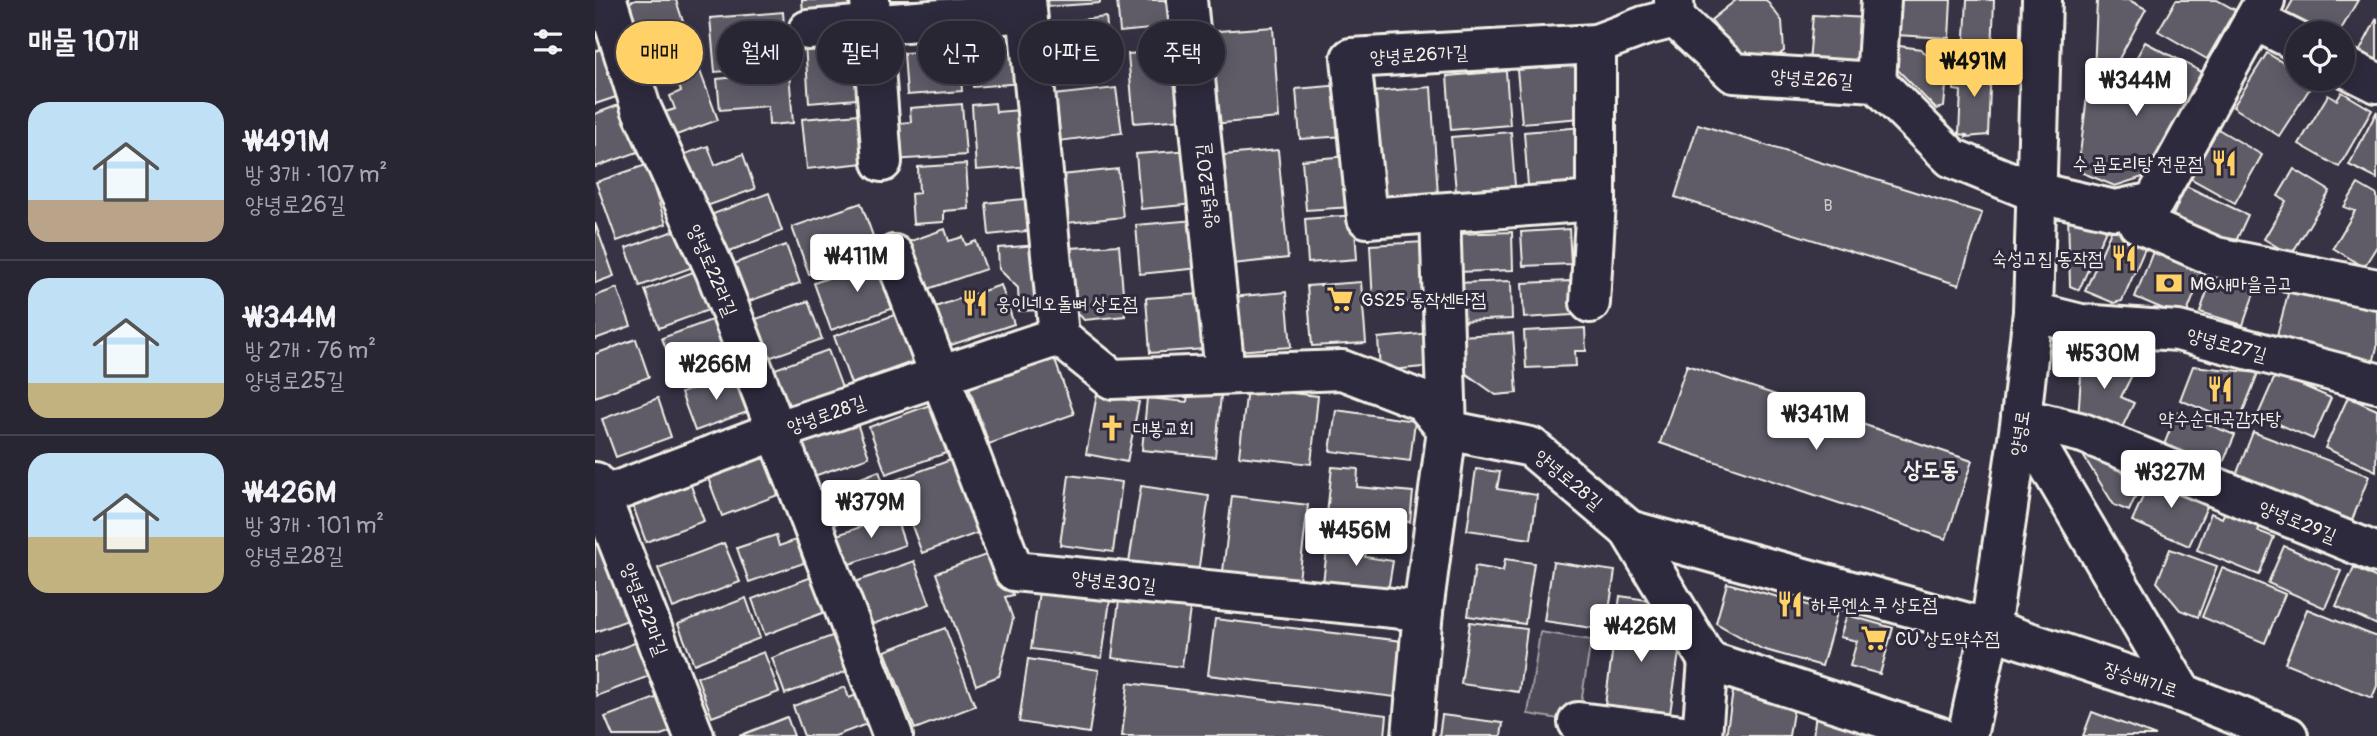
<!DOCTYPE html>
<html lang="ko">
<head>
<meta charset="utf-8">
<style>
	body { margin:0; font-family:Pangolin,"Poor Story",sans-serif; background:#312e3b; color:#f1f3f6; height:100vh; display:flex; flex-direction:column; font-size:26px; white-space:nowrap }
	* { box-sizing:border-box; margin:0 }
	p { font-size:23px; color:#a5a5ac }
	.icon { flex:none; width:38px; height:38px; fill:none; stroke:currentColor; stroke-width:2; stroke-linecap:round; stroke-linejoin:round }
	.map { position:relative; flex:1; overflow:hidden }
	.side { display:flex; flex-direction:column; background:#292633; width:595px }
	.side>* { flex:none }
	.hud { position:absolute; left:21px; top:21px; width:665px; height:63px; display:flex; gap:14px }
	.buttons { position:absolute; left:1690px; top:21px; display:grid; gap:14px }
	.buttons a { display:grid; place-items:center; width:70px; height:70px; border-radius:50%; background:#292633; box-shadow:0 4px 18px #0003,0 0 0 2px #45434e; font-size:35px }
	.price { position:absolute; translate:-50% -60px; padding:0 16px; border-radius:7px; background:#fff; color:#222; font-size:23px; line-height:46px; filter:drop-shadow(0 2px 4px #0008) }
	.price::after { content:''; position:absolute; left:50%; top:42px; width:21px; height:16px; margin-left:-10px; background:inherit; clip-path:polygon(0 0,100% 0,50% 100%) }
	.price.on { background:#ffd166; color:#111 }
	ul { padding:0; list-style:none }
	li { display:flex; align-items:center; gap:21px; height:175px; padding:0 28px }
	li+li { border-top:2px solid #45434e }
	li span { display:grid; place-items:center; flex:none; width:196px; height:140px; border-radius:21px; color:#555 }
	li>.icon { margin-inline-start:auto }
	span .icon { width:84px; height:84px; fill:#fffc; stroke-width:1 }
	li b { font-size:30px }
	h2 { display:flex; justify-content:space-between; align-items:center; height:84px; padding:0 28px; font-size:30px }
	.chip { padding:0 24px; border-radius:32px; background:#292633; box-shadow:0 4px 18px #0003,0 0 0 2px #45434e; font-size:24px; line-height:63px }
	.chip.on { background:#ffd166; color:#111 }
	main { display:flex; flex:1; min-height:0 }
	.map>svg:first-child { display:block }
	.green { fill:#504b59; stroke:#a29ea0; stroke-width:2 }
	.building { fill:#5f5c67; stroke:#f4f1e8; stroke-width:2 }
	.lines { fill:none; stroke-linecap:round; stroke-linejoin:round }
	.minor-casing { stroke:#f4f1e8; stroke-width:44 }
	.major-casing { stroke:#f4f1e8; stroke-width:44 }
	.minor { stroke:#2f2a3d; stroke-width:38 }
	.major { stroke:#2f2a3d; stroke-width:38 }
	.labels { text-anchor:middle; stroke-width:6; stroke-linejoin:round; paint-order:stroke }
	.number-label { font-size:16px; fill:#cfccc8 }
	.street-label { font-size:19px; fill:#f4f1e8; stroke:#2f2a3d }
	.poi-label { font-size:19px; fill:#f4f1e8; stroke:#2f2a3d; text-anchor:start }
	.quarter-label { font-size:23px; font-weight:bold; fill:#f4f1e8; stroke:#2f2a3d }
</style>
</head>
<body>
<main>
<section class="side">
<h2>매물 10개<svg class="icon" aria-label="filters" viewBox="0 0 24 24"><path d="M4 7h16M4 17h16"/><circle cx="9" cy="7" r="2"/><circle cx="15" cy="17" r="2"/></svg></h2>
<ul>
<li><span style="background:linear-gradient(#bfe0f5 70%,#b9a48a 0)"><svg class="icon" aria-label="home" viewBox="0 0 24 24"><path d="M3 11l9-7 9 7M6 9v11h12V9"/></svg></span><div><b>₩491M</b><p>방 3개 · 107 m²</p><p>양녕로26길</p></div></li>
<li><span style="background:linear-gradient(#bfe0f5 75%,#c2b280 0)"><svg class="icon" aria-label="home" viewBox="0 0 24 24"><path d="M3 11l9-7 9 7M6 9v11h12V9"/></svg></span><div><b>₩344M</b><p>방 2개 · 76 m²</p><p>양녕로25길</p></div></li>
<li><span style="background:linear-gradient(#bfe0f5 60%,#c2b280 0)"><svg class="icon" aria-label="home" viewBox="0 0 24 24"><path d="M3 11l9-7 9 7M6 9v11h12V9"/></svg></span><div><b>₩426M</b><p>방 3개 · 101 m²</p><p>양녕로28길</p></div></li>
</ul>
</section>
<div class="map">
<svg width="1782" height="736" viewBox="0 0 1782 736">
	<rect width="100%" height="100%" fill="#373244"/>
	<filter id="ink" filterUnits="userSpaceOnUse"><feTurbulence type="fractalNoise" baseFrequency=".0143" numOctaves="2"/><feDisplacementMap in="SourceGraphic" scale="14" xChannelSelector="R" yChannelSelector="G"/><feConvolveMatrix kernelMatrix="1 2 1 2 8 2 1 2 1" color-interpolation-filters="sRGB"/></filter>
	<g filter="url(#ink)">
		<path class="green" d="M945,632l51,8 -13,82 -50,-8z"/>
		<g class="building">
			<path d="M41,0h40l11,34 -52,17 -15,-46z"/>
			<path d="M207,0h51l1,10 -51,4z"/>
			<path d="M292,0h68l-67,7z"/>
			<path d="M448,0h57v3l-56,4z"/>
			<path d="M522,0h57l2,34 -15,1 -1,-7 -40,4z"/>
			<path d="M1141,0h30l16,21 2,30 -18,14 -12,-4 -7,-9 -6,4 -30,-36z"/>
			<path d="M1302,0h54l-2,38 -54,-3z"/>
			<path d="M1372,0h27l-2,56 -28,-2z"/>
			<path d="M1502,0h32l17,9 -39,72 -13,-7z"/>
			<path d="M1581,0h41l18,10 -28,49 -49,-28z"/>
			<path d="M1698,0h65l-19,33h-28l-28,-15z"/>
			<path d="M188,12l4,54 -72,6 -5,-54z"/>
			<path d="M1218,15l54,3 -3,49 -55,-4z"/>
			<path d="M511,17l6,57 -64,6 -5,-56z"/>
			<path d="M1782,18v51l-21,-11z"/>
			<path d="M398,26l1,16 24,-1 3,42 -48,4 -4,-60z"/>
			<path d="M678,27l6,91 -67,6 -7,-92z"/>
			<path d="M363,36l4,55 -55,4 -3,-42 17,-1 -1,-13z"/>
			<path d="M269,39l5,59 -60,5 -4,-59z"/>
			<path d="M1550,42l59,31 -55,102 -34,11 -37,-15 9,-75 27,3z"/>
			<path d="M1297,45l29,4 26,26 -3,32 -8,2 -46,-47z"/>
			<path d="M6,49l15,48 -21,7v-53z"/>
			<path d="M584,50l5,69 -50,4 -6,-69z"/>
			<path d="M1672,53l31,19v7h10l6,3 -35,54 -46,-29z"/>
			<path d="M983,65l3,53 -59,5 -5,-53z"/>
			<path d="M1359,65l37,1 -3,69 -22,2 1,-2 -8,-1 2,-43 -7,-1z"/>
			<path d="M105,71l18,49 -47,17 -9,-24 13,-4 -5,-13 11,-5 -4,-11z"/>
			<path d="M911,71l4,54 -59,5 -4,-54z"/>
			<path d="M194,72l4,51 -24,2 -1,-19 -48,4 -3,-31z"/>
			<path d="M747,85l4,51 -46,3 -4,-50z"/>
			<path d="M836,87l7,108 -58,5 -7,-108z"/>
			<path d="M521,88l6,45 -63,8 -5,-46z"/>
			<path d="M1747,92l30,18 -33,57 -40,-23 29,-49 9,5z"/>
			<path d="M400,103l1,9 25,-2 11,56 -56,4 -4,-65z"/>
			<path d="M26,104l17,48 -43,15v-53z"/>
			<path d="M367,104l4,51 -73,5 -3,-36 21,-2 -1,-14z"/>
			<path d="M1782,111v68l-28,-14z"/>
			<path d="M275,113l4,49 -67,7 -5,-50z"/>
			<path d="M1103,124l284,89 -23,72 -284,-88z"/>
			<path d="M988,127l5,54 -60,5 -4,-54z"/>
			<path d="M1623,129l44,26 -27,48 -45,-25z"/>
			<path d="M916,132l4,54 -59,5 -5,-54z"/>
			<path d="M113,146l7,19 28,-11 12,35 -54,19 -19,-53z"/>
			<path d="M597,150l3,54 -54,5 -5,-55z"/>
			<path d="M683,150l10,108 -64,7 -10,-109z"/>
			<path d="M753,156l4,51 -46,3 -4,-50z"/>
			<path d="M371,164l3,45 -25,2v11l-31,2 -2,-30 8,-1 -1,-26z"/>
			<path d="M51,165l20,59 -49,17 -21,-59z"/>
			<path d="M523,169l5,48 -56,6 -5,-48z"/>
			<path d="M1699,169l36,22 -39,64 -27,-16 22,-38 -8,-5z"/>
			<path d="M1763,184l19,11v51l-13,21 -31,-19 22,-37 -11,-4z"/>
			<path d="M1591,186l62,29 -17,37 -62,-28z"/>
			<path d="M174,193l13,38 -55,21 -14,-38z"/>
			<path d="M438,198l3,32 -47,5 -3,-32z"/>
			<path d="M266,203l17,47 -69,24 -17,-47z"/>
			<path d="M1473,214l40,11 -29,65 -9,-4z"/>
			<path d="M759,215l3,44 -49,4 -3,-44z"/>
			<path d="M600,220l5,48 -60,6 -4,-49z"/>
			<path d="M0,223l19,53 -19,7z"/>
			<path d="M87,228l14,38 -56,20 -14,-38z"/>
			<path d="M350,229l4,12 14,-4 3,8 10,-4 10,28 -64,22 -17,-48z"/>
			<path d="M974,229l2,35 -48,2 -2,-34z"/>
			<path d="M1517,229l35,15 -25,57 -8,2 -29,-12z"/>
			<path d="M917,232l1,38 -56,2 -2,-38z"/>
			<path d="M830,242l4,59 -56,3 -3,-59z"/>
			<path d="M191,245l14,38 -56,20 -14,-38z"/>
			<path d="M443,245l4,65 -23,1 -1,-23 -19,-19 -1,-21z"/>
			<path d="M524,245l6,71 -41,4 -8,-9 -6,-63z"/>
			<path d="M1559,249l50,20 -19,49 -50,-21z"/>
			<path d="M288,258l17,48 -69,24 -17,-47z"/>
			<path d="M1621,265l43,14 -16,46 -43,-13z"/>
			<path d="M106,269l13,39 -55,20 -14,-38z"/>
			<path d="M916,281l1,38 -56,2 -2,-38z"/>
			<path d="M975,281l2,34 -48,3 -2,-35z"/>
			<path d="M766,282l5,61 -54,3 -5,-60z"/>
			<path d="M406,285l13,39 -66,22 -13,-39z"/>
			<path d="M1695,286l87,22v39l-4,17 -97,-25z"/>
			<path d="M22,288l14,38 -36,13v-43z"/>
			<path d="M691,292l5,55 -55,4 -4,-54z"/>
			<path d="M606,294l4,55 -55,4 -4,-55z"/>
			<path d="M213,301l14,38 -56,20 -13,-39z"/>
			<path d="M308,312l17,47 -69,25 -17,-48z"/>
			<path d="M122,318l14,38 -55,20 -14,-38z"/>
			<path d="M990,328l1,23h-11l1,15 -50,2 -2,-37z"/>
			<path d="M836,333l3,33 -54,5 -2,-33z"/>
			<path d="M918,333l4,60 -21,2 -35,-25 -2,-34z"/>
			<path d="M41,339l13,38 -54,20v-43z"/>
			<path d="M1495,345l46,22 -15,30 13,6 -17,35 -39,-19 4,-57z"/>
			<path d="M233,350l14,38 -56,20 -14,-38z"/>
			<path d="M457,352l22,62 -85,30 -22,-62z"/>
			<path d="M1092,365l285,96 -26,78 -286,-96z"/>
			<path d="M1598,366l65,7 -20,51 -58,-24z"/>
			<path d="M142,373l13,38 -55,20 -14,-38z"/>
			<path d="M1681,374l55,24 -18,41 -55,-24z"/>
			<path d="M652,388l71,8 -7,68 -72,-8z"/>
			<path d="M593,392l33,3 -6,62 -73,-7 5,-52 40,4z"/>
			<path d="M502,394l42,8 -12,60 -41,-8z"/>
			<path d="M1753,397l29,13 -1,61 -51,-23z"/>
			<path d="M63,398l13,39 -55,20 -14,-38z"/>
			<path d="M343,402l17,48 -69,24 -17,-47z"/>
			<path d="M741,410l79,11 -5,40 -80,-10z"/>
			<path d="M1582,412l58,23 -16,37 -57,-22z"/>
			<path d="M260,418l14,39 -55,19 -14,-38z"/>
			<path d="M1658,432l116,44 -18,47 -116,-45z"/>
			<path d="M1494,447l58,24 -18,40 -15,-6 -30,-48z"/>
			<path d="M168,457l15,38 -56,21 -14,-38z"/>
			<path d="M364,457l27,73 -64,23 -27,-73z"/>
			<path d="M737,467l26,2 -1,18 56,5 -3,30 -83,-8z"/>
			<path d="M881,469l24,3 -3,17 40,6 -6,44 -64,-9z"/>
			<path d="M284,471l12,33 -59,21 -12,-32z"/>
			<path d="M1558,474l57,26 -21,46 -57,-25z"/>
			<path d="M474,475l53,7 -9,70 -53,-7z"/>
			<path d="M95,483l14,38 -58,21 -14,-39z"/>
			<path d="M546,486l68,10 -11,77 -69,-11z"/>
			<path d="M637,496l76,9 -9,75 -76,-9z"/>
			<path d="M1631,510l35,14 -3,7 16,6 -15,38 -62,-25 14,-37 11,5z"/>
			<path d="M300,515l10,30 -58,20 -10,-30z"/>
			<path d="M0,522l41,95 -41,15z"/>
			<path d="M181,535l3,11 17,-6 8,23 -55,19 -12,-34z"/>
			<path d="M733,542l39,5 -2,10 28,4 -5,30 -65,-8z"/>
			<path d="M129,543l16,39 -67,26 -15,-40z"/>
			<path d="M1689,546l57,25 -16,37 -57,-25z"/>
			<path d="M1575,549l47,17 -19,51 -18,-7 -23,-28z"/>
			<path d="M402,551l16,44 -8,2 8,22 -14,57 -23,9 -40,-112z"/>
			<path d="M910,559l29,4 -9,61 -57,-8 7,-50 28,5z"/>
			<path d="M319,561l16,43 -60,21 -15,-43z"/>
			<path d="M958,562l62,9 -9,59 -62,-9z"/>
			<path d="M1759,567l23,11v47l-41,-19z"/>
			<path d="M1627,568l63,26 -20,49 -63,-26z"/>
			<path d="M225,574l13,35 -68,26 -13,-36z"/>
			<path d="M1132,583l110,30 -15,53 -60,-17 -46,-26z"/>
			<path d="M444,591l71,9 -8,58 -71,-9z"/>
			<path d="M1025,596l27,4 32,53 -10,67 -65,-8z"/>
			<path d="M151,598l14,40 -66,26 -16,-40z"/>
			<path d="M524,600l71,9 -8,58 -70,-9z"/>
			<path d="M1712,609l70,28v49l-5,12 -87,-35z"/>
			<path d="M1252,615l46,13 -13,46 -30,-8 7,-25 -17,-4z"/>
			<path d="M620,619l187,22 -7,56 -187,-22z"/>
			<path d="M875,622l57,7 -8,63 -58,-8z"/>
			<path d="M350,628l30,78 -60,23 -30,-78z"/>
			<path d="M245,633l13,36 -68,25 -13,-36z"/>
			<path d="M58,636l12,34 -68,26 -2,-6v-32z"/>
			<path d="M169,652l15,40 -67,25 -15,-40z"/>
			<path d="M433,659l71,11 -10,63 -70,-11z"/>
			<path d="M533,683l259,32 -2,21h-263z"/>
			<path d="M1139,685l62,9 -7,42h-63z"/>
			<path d="M250,687l4,11 15,-6 11,29 -40,15h-31l-11,-30z"/>
			<path d="M79,691l12,35 -28,10h-45l-8,-19z"/>
			<path d="M1222,705l74,31h-78z"/>
			<path d="M1497,712l64,24h-73z"/>
			<path d="M847,715l61,8 -2,13h-62z"/>
			<path d="M192,717l7,19h-55z"/>
		</g>
		<g class="lines">
			<g class="minor-casing">
				<g id="minor">
					<path d="M12,0l34,108 74,162 178,466"/>
					<path d="M275,0l12,162"/>
					<path d="M431,0l33,336"/>
					<path d="M592,0l38,373"/>
					<path d="M1079,0l1,18 59,55 142,9 76,76 83,34 80,18 39,-8 111,-202"/>
					<path d="M1659,20l44,22"/>
					<path d="M213,30l219,-18"/>
					<path d="M1748,66l34,17"/>
					<path d="M1281,82l5,-82"/>
					<path d="M1001,201l-229,17 -16,-160 245,-14 48,-18 31,-8"/>
					<path d="M1540,206l3,17 78,34 161,32"/>
					<path d="M299,255l120,316 409,40"/>
					<path d="M995,303l6,-102v-157"/>
					<path d="M1438,312l48,12 97,7 199,52"/>
					<path d="M1426,418l62,15 294,120"/>
					<path d="M0,482l99,254"/>
					<path d="M0,499l181,-68 283,-95 53,43 230,-9 81,31 24,29 84,17 98,83 79,131 230,75"/>
					<path d="M1034,530l361,99"/>
					<path d="M983,722l113,14"/>
					<path d="M817,736l11,-125 24,-181 -7,-216"/>
					<path d="M1107,736l6,-75"/>
				</g>
			</g>
			<g class="major-casing">
				<g id="major">
					<path d="M1426,418l161,275"/>
					<path d="M1395,629l192,64 106,43"/>
					<path d="M1372,736l23,-107 31,-211 12,-106 9,-312"/>
				</g>
			</g>
			<use href="#minor" class="minor"/>
			<use href="#major" class="major"/>
		</g>
	</g>
	<defs>
		<g id="restaurant-bare" transform="scale(2.1)"><path d="M-5-6h1v4h1v-4h1v4h1v-4h1v5L-1.5 .5V6h-2V.5L-5-1ZM5-6V6H3V1.5H1.5Q1.5-4 5-6Z" fill="#ffd166" stroke="#2f2a3d" stroke-width="2.5" paint-order="stroke"/></g>
		<g id="bank-bare" transform="scale(2.1)"><path d="M-6-4H6V4H-6ZM0-2.3a2.3 2.3 0 1 0 0 4.6a2.3 2.3 0 1 0 0-4.6Z" fill="#ffd166" stroke="#2f2a3d" stroke-width="2.5" paint-order="stroke"/></g>
		<g id="supermarket-bare" transform="scale(2.1)"><path d="M-6-5.5h2.5l.6 2H6L4.5 2H-2.5L-4.4-4H-6ZM-1.5 3.2a1.3 1.3 0 1 0 .1 0ZM3 3.2a1.3 1.3 0 1 0 .1 0Z" fill="#ffd166" stroke="#2f2a3d" stroke-width="2.5" paint-order="stroke"/></g>
		<g id="church-bare" transform="scale(2.1)"><path d="M-1.2-6h2.4v3.5h3.3v2.4h-3.3V6h-2.4V-.1h-3.3v-2.4h3.3Z" fill="#ffd166" stroke="#2f2a3d" stroke-width="2.5" paint-order="stroke"/></g>
	</defs>
	<g fill-rule="evenodd">
		<use href="#restaurant-bare" x="1629" y="163"/>
		<use href="#restaurant-bare" x="1529" y="258"/>
		<use href="#bank-bare" x="1574" y="283"/>
		<use href="#supermarket-bare" x="745" y="299"/>
		<use href="#restaurant-bare" x="380" y="303"/>
		<use href="#restaurant-bare" x="1625" y="389"/>
		<use href="#church-bare" x="517" y="428"/>
		<use href="#restaurant-bare" x="1195" y="604"/>
		<use href="#supermarket-bare" x="1279" y="638"/>
	</g>
	<g class="labels">
		<g class="number-label">
			<text x="1233" y="211">B</text>
		</g>
		<g class="street-label">
			<text transform="translate(824 54) rotate(-3)" y="7">양녕로26가길</text>
			<text transform="translate(1217 78) rotate(4)" y="7">양녕로26길</text>
			<text transform="translate(611 186) rotate(-96)" y="7">양녕로20길</text>
			<text transform="translate(118 270) rotate(67)" y="7">양녕로22라길</text>
			<text transform="translate(1632 344) rotate(15)" y="7">양녕로27길</text>
			<text transform="translate(231 414) rotate(-19)" y="7">양녕로28길</text>
			<text transform="translate(1424 433) rotate(-82)" y="7">양녕로</text>
			<text transform="translate(974 479) rotate(40)" y="7">양녕로28길</text>
			<text transform="translate(1703 521) rotate(22)" y="7">양녕로29길</text>
			<text transform="translate(519 581) rotate(6)" y="7">양녕로30길</text>
			<text transform="translate(50 609) rotate(69)" y="7">양녕로22마길</text>
			<text transform="translate(1546 679) rotate(18)" y="7">장승배기로</text>
		</g>
		<g class="poi-label">
			<text x="1608" y="170" text-anchor="end">수 곱도리탕 전문점</text>
			<text x="1508" y="265" text-anchor="end">숙성고집 동작점</text>
			<text x="1595" y="290">MG새마을금고</text>
			<text x="766" y="306">GS25 동작센타점</text>
			<text x="401" y="310">웅이네오돌뼈 상도점</text>
			<text x="1625" y="425" text-anchor="middle">약수순대국감자탕</text>
			<text x="538" y="435">대봉교회</text>
			<text x="1216" y="611">하루엔소쿠 상도점</text>
			<text x="1300" y="645">CU 상도약수점</text>
		</g>
		<g class="quarter-label">
			<text x="1336" y="477">상도동</text>
		</g>
	</g>
</svg>
<div class="buttons">
<a><svg class="icon" aria-label="locate" viewBox="0 0 24 24"><circle cx="12" cy="12" r="6"/><path d="M12 2v4M12 18v4M2 12h4M18 12h4"/></svg></a>
</div>
<b class="price on" style="left:1379px;top:99px">₩491M</b>
<b class="price" style="left:1541px;top:118px">₩344M</b>
<b class="price" style="left:262px;top:294px">₩411M</b>
<b class="price" style="left:1509px;top:391px">₩530M</b>
<b class="price" style="left:121px;top:402px">₩266M</b>
<b class="price" style="left:1221px;top:452px">₩341M</b>
<b class="price" style="left:1576px;top:510px">₩327M</b>
<b class="price" style="left:276px;top:540px">₩379M</b>
<b class="price" style="left:761px;top:568px">₩456M</b>
<b class="price" style="left:1046px;top:664px">₩426M</b>
<div class="hud">
<a class="chip on">매매</a>
<a class="chip">월세</a>
<a class="chip">필터</a>
<a class="chip">신규</a>
<a class="chip">아파트</a>
<a class="chip">주택</a>
</div>
</div>
</main>
</body>
</html>
